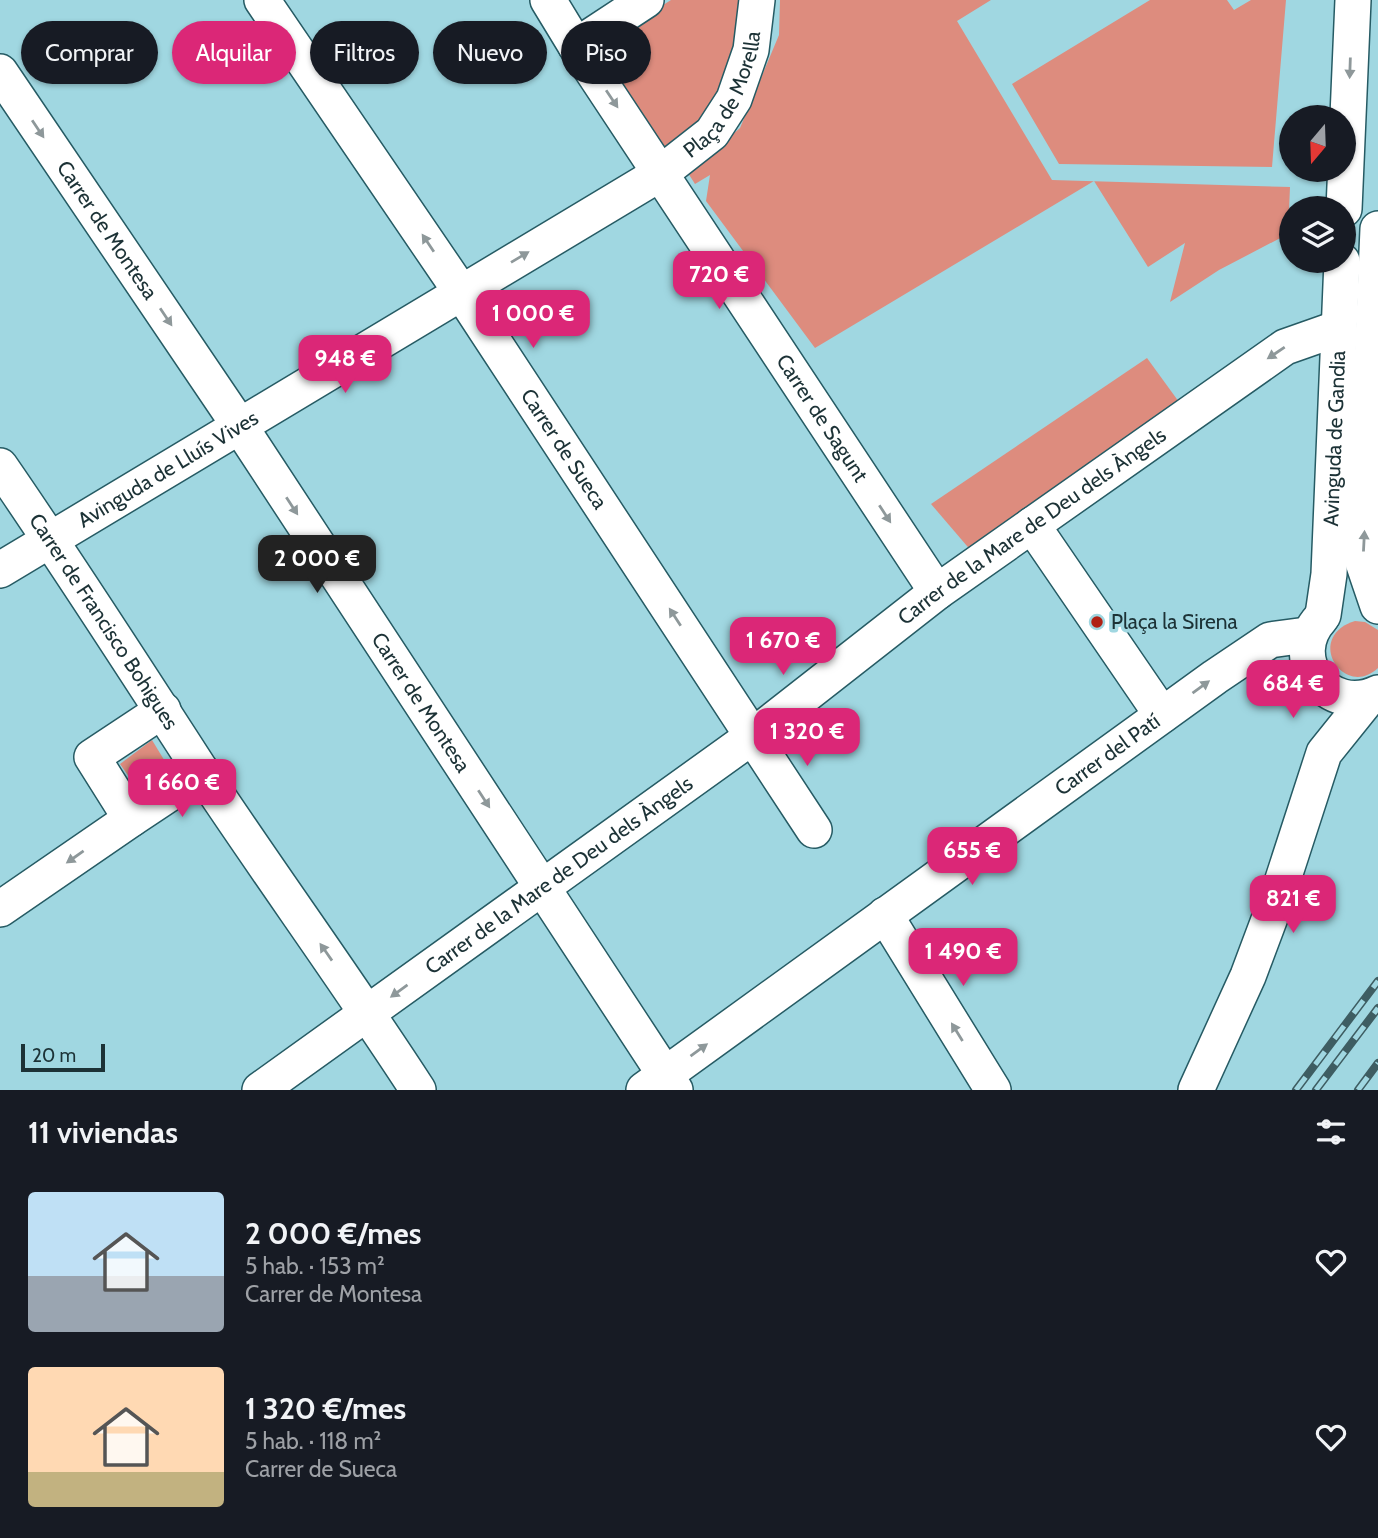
<!DOCTYPE html>
<html lang="es">
<head>
<meta charset="utf-8">
<style>
	body { margin:0; font-family:Cabin,sans-serif; background:#20242c; color:#f1f3f6; height:100vh; display:flex; flex-direction:column; font-size:26px; white-space:nowrap }
	* { box-sizing:border-box; margin:0 }
	p { font-size:23px; color:#9ea1a6 }
	.icon { flex:none; width:38px; height:38px; fill:none; stroke:currentColor; stroke-width:2; stroke-linecap:round; stroke-linejoin:round }
	.map { position:relative; height:1090px; overflow:hidden }
	.sheet { display:flex; flex-direction:column; background:#171b24; flex:1 }
	.sheet>* { flex:none }
	.top-card { position:absolute; left:21px; top:21px; width:700px; height:63px; display:flex; gap:14px }
	.needle { width:46px; rotate:199deg }
	.tools { position:absolute; left:1279px; top:105px; display:grid; gap:14px }
	.tools a { display:grid; place-items:center; width:77px; height:77px; border-radius:50%; background:#171b24; box-shadow:0 2px 5px #0004; font-size:35px }
	.scale { position:absolute; left:21px; bottom:18px; width:84px; box-sizing:border-box; padding-left:7px; border:4px solid #1c3236; border-top:0; font-size:19px; line-height:24px; white-space:nowrap; color:#1c3236; -webkit-text-stroke:5px #a0d7e1; paint-order:stroke }
	.price { position:absolute; translate:-50% -60px; padding:0 16px; border-radius:14px; background:#db2777; color:#fff; font-size:23px; line-height:46px; filter:drop-shadow(0 2px 4px #0008) }
	.price::after { content:''; position:absolute; left:50%; top:42px; width:21px; height:16px; margin-left:-10px; background:inherit; clip-path:polygon(0 0,100% 0,50% 100%) }
	.price.active { background:#222; color:#fff }
	ul { padding:0; list-style:none }
	li { display:flex; align-items:center; gap:21px; height:175px; padding:0 28px }
	li span { display:grid; place-items:center; flex:none; width:196px; height:140px; border-radius:7px; color:#555 }
	li>.icon { margin-inline-start:auto }
	span .icon { width:84px; height:84px; fill:#fffc; stroke-width:1 }
	li b { font-size:30px }
	h2 { display:flex; justify-content:space-between; align-items:center; height:84px; padding:0 28px; font-size:30px }
	.pill { padding:0 24px; border-radius:32px; background:#171b24; box-shadow:0 2px 5px #0004; font-size:24px; line-height:63px }
	.pill.active { background:#db2777; color:#fff }
	.map>svg:first-child { display:block }
	.green { fill:#dd8c7e }
	.lines { fill:none; stroke-linecap:round; stroke-linejoin:round }
	.minor-casing { stroke:#265b64; stroke-width:38 }
	.minor { stroke:#fff; stroke-width:35 }
	.rail-casing { stroke:#3e5d62; stroke-width:8 }
	.rail { stroke:#a0d7e1; stroke-width:5; stroke-dasharray:16; stroke-linecap:butt }
	.oneway { fill:#8e989a }
	.poi-dot { fill:#b02114; stroke:#a0d7e1; stroke-width:2.5 }
	.labels { text-anchor:middle; stroke-width:7; stroke-linejoin:round; paint-order:stroke }
	.street-label { font-size:21px; fill:#1c3236; stroke:#a0d7e1 }
	.poi-label { font-size:21px; fill:#1c3236; stroke:#a0d7e1; text-anchor:start }
</style>
</head>
<body>
<div class="map">
<svg width="1378" height="1090" viewBox="0 0 1378 1090">
	<rect width="100%" height="100%" fill="#a0d7e1"/>
	<g class="green">
		<path d="M671,0h76l-4,33 -40,97 -48,22 -64,-101z"/>
		<path d="M780,0h211l-34,21 95,159 238,7 -2,47 -69,36 -49,32 15,-59 -37,24 -54,-86 -279,167 -109,-147 4,-26 -15,9 -7,-11 52,-45 39,-93z"/>
		<path d="M1150,0h77l7,10 17,-10h35l-14,167 -213,-3 -47,-80z"/>
		<path d="M1147,358l32,44 -206,151 -42,-49z"/>
		<path d="M1355,621l10,1 13,8v38c-34,32 -75,-31 -23,-47z"/>
		<path d="M152,740l17,28 -30,23 -19,-27z"/>
	</g>
	<g class="lines">
		<g class="minor-casing">
			<g id="minor">
				<path id="s1" d="M262,0l199,292 353,538"/>
				<path id="s2" d="M548,0l28,46 361,546"/>
				<path d="M576,46l70,-46"/>
				<path id="s3" d="M0,72l239,353 436,665"/>
				<path d="M1344,209l9,-209"/>
				<path d="M1378,229l-15,333 15,44"/>
				<path id="s4" d="M0,466c69,100 135,203 201,305 71,107 147,211 217,319"/>
				<path d="M1032,525l130,190"/>
				<path id="s5" d="M0,570l661,-397 51,-40 22,-34 17,-49 6,-50"/>
				<path id="s6" d="M1323,615l6,-41 13,-313"/>
				<path d="M1321,618c-37,40 7,99 57,75"/>
				<path d="M131,819l-39,-62 71,-47"/>
				<path d="M0,909l131,-90 71,-47"/>
				<path d="M885,915l108,175"/>
				<path id="s7" d="M260,1090l493,-354 184,-144 348,-245 54,-19"/>
				<path id="s8" d="M644,1090l571,-413 55,-37 29,-4h10"/>
				<path d="M1196,1090l52,-114 27,-72 49,-151 45,-56"/>
			</g>
		</g>
		<use href="#minor" class="minor"/>
		<g class="rail-casing">
			<g id="rail">
				<path d="M1296,1090l82,-109"/>
				<path d="M1316,1090l62,-82"/>
				<path d="M1358,1090l20,-27"/>
			</g>
		</g>
		<use href="#rail" class="rail"/>
	</g>
	<defs><path id="oneway-solid" d="M-6-.8H1V-3.2L6.5 0L1 3.2V.8H-6Z" transform="scale(1.75)"/></defs>
	<g class="oneway">
		<use href="#oneway-solid" transform="translate(1350 68) rotate(92)"/>
		<use href="#oneway-solid" transform="translate(612 99) rotate(56)"/>
		<use href="#oneway-solid" transform="translate(38 129) rotate(56)"/>
		<use href="#oneway-solid" transform="translate(428 243) rotate(-124)"/>
		<use href="#oneway-solid" transform="translate(520 257) rotate(-31)"/>
		<use href="#oneway-solid" transform="translate(166 317) rotate(56)"/>
		<use href="#oneway-solid" transform="translate(1276 353) rotate(146)"/>
		<use href="#oneway-solid" transform="translate(292 506) rotate(57)"/>
		<use href="#oneway-solid" transform="translate(885 514) rotate(57)"/>
		<use href="#oneway-solid" transform="translate(1364 541) rotate(-87)"/>
		<use href="#oneway-solid" transform="translate(675 617) rotate(-123)"/>
		<use href="#oneway-solid" transform="translate(1201 687) rotate(-36)"/>
		<use href="#oneway-solid" transform="translate(484 799) rotate(57)"/>
		<use href="#oneway-solid" transform="translate(75 857) rotate(145)"/>
		<use href="#oneway-solid" transform="translate(326 952) rotate(-125)"/>
		<use href="#oneway-solid" transform="translate(399 991) rotate(144)"/>
		<use href="#oneway-solid" transform="translate(957 1032) rotate(-122)"/>
		<use href="#oneway-solid" transform="translate(699 1050) rotate(-36)"/>
	</g>
	<circle class="poi-dot" cx="1097" cy="622" r="7"/>
	<g class="labels">
		<g class="street-label">
			<text dy="7" stroke="none"><textPath href="#s5" startOffset="875">Plaça de Morella</textPath></text>
			<text dy="7" stroke="none"><textPath href="#s3" startOffset="191">Carrer de Montesa</textPath></text>
			<text dy="7" stroke="none"><textPath href="#s2" startOffset="500">Carrer de Sagunt</textPath></text>
			<text dy="7" stroke="none"><textPath href="#s6" startOffset="177">Avinguda de Gandia</textPath></text>
			<text dy="7" stroke="none"><textPath href="#s1" startOffset="541">Carrer de Sueca</textPath></text>
			<text dy="7" stroke="none"><textPath href="#s5" startOffset="196">Avinguda de Lluís Vives</textPath></text>
			<text dy="7" stroke="none"><textPath href="#s7" startOffset="956">Carrer de la Mare de Deu dels Àngels</textPath></text>
			<text dy="7" stroke="none"><textPath href="#s4" startOffset="187">Carrer de Francisco Bohigues</textPath></text>
			<text dy="7" stroke="none"><textPath href="#s3" startOffset="758">Carrer de Montesa</textPath></text>
			<text dy="7" stroke="none"><textPath href="#s8" startOffset="572">Carrer del Patí</textPath></text>
			<text dy="7" stroke="none"><textPath href="#s7" startOffset="368">Carrer de la Mare de Deu dels Àngels</textPath></text>
		</g>
		<g class="poi-label">
			<text x="1111" y="629">Plaça la Sirena</text>
		</g>
	</g>
</svg>
<div class="tools">
<a><svg class="needle" viewBox="-14 -14 28 28"><path d="M0-13l5 13h-10z" fill="#e53935"/><path d="M0 13l5-13h-10z" fill="#9ea1a6"/></svg></a>
<a><svg class="icon" aria-label="layers" viewBox="0 0 24 24"><path d="M12 4l9 5-9 5-9-5zM3 14l9 5 9-5"/></svg></a>
</div>
<div class="scale">20 m</div>
<b class="price" style="left:719px;top:311px">720 €</b>
<b class="price" style="left:533px;top:350px">1 000 €</b>
<b class="price" style="left:345px;top:395px">948 €</b>
<b class="price active" style="left:317px;top:595px">2 000 €</b>
<b class="price" style="left:783px;top:677px">1 670 €</b>
<b class="price" style="left:1293px;top:720px">684 €</b>
<b class="price" style="left:807px;top:768px">1 320 €</b>
<b class="price" style="left:182px;top:819px">1 660 €</b>
<b class="price" style="left:972px;top:887px">655 €</b>
<b class="price" style="left:1293px;top:935px">821 €</b>
<b class="price" style="left:963px;top:988px">1 490 €</b>
<div class="top-card">
<a class="pill">Comprar</a>
<a class="pill active">Alquilar</a>
<a class="pill">Filtros</a>
<a class="pill">Nuevo</a>
<a class="pill">Piso</a>
</div>
</div>
<section class="sheet">
<h2>11 viviendas<svg class="icon" aria-label="filters" viewBox="0 0 24 24"><path d="M4 7h16M4 17h16"/><circle cx="9" cy="7" r="2"/><circle cx="15" cy="17" r="2"/></svg></h2>
<ul>
<li><span style="background:linear-gradient(#bfe0f5 60%,#9aa5b1 0)"><svg class="icon" aria-label="home" viewBox="0 0 24 24"><path d="M3 11l9-7 9 7M6 9v11h12V9"/></svg></span><div><b>2 000 €/mes</b><p>5 hab. · 153 m²</p><p>Carrer de Montesa</p></div><svg class="icon" aria-label="heart" viewBox="0 0 24 24"><path d="M12 20l-8-8c-3-5 5-10 8-4 3-6 11-1 8 4z"/></svg></li>
<li><span style="background:linear-gradient(#ffd9b3 75%,#c2b280 0)"><svg class="icon" aria-label="home" viewBox="0 0 24 24"><path d="M3 11l9-7 9 7M6 9v11h12V9"/></svg></span><div><b>1 320 €/mes</b><p>5 hab. · 118 m²</p><p>Carrer de Sueca</p></div><svg class="icon" aria-label="heart" viewBox="0 0 24 24"><path d="M12 20l-8-8c-3-5 5-10 8-4 3-6 11-1 8 4z"/></svg></li>
</ul>
</section>
</body>
</html>
